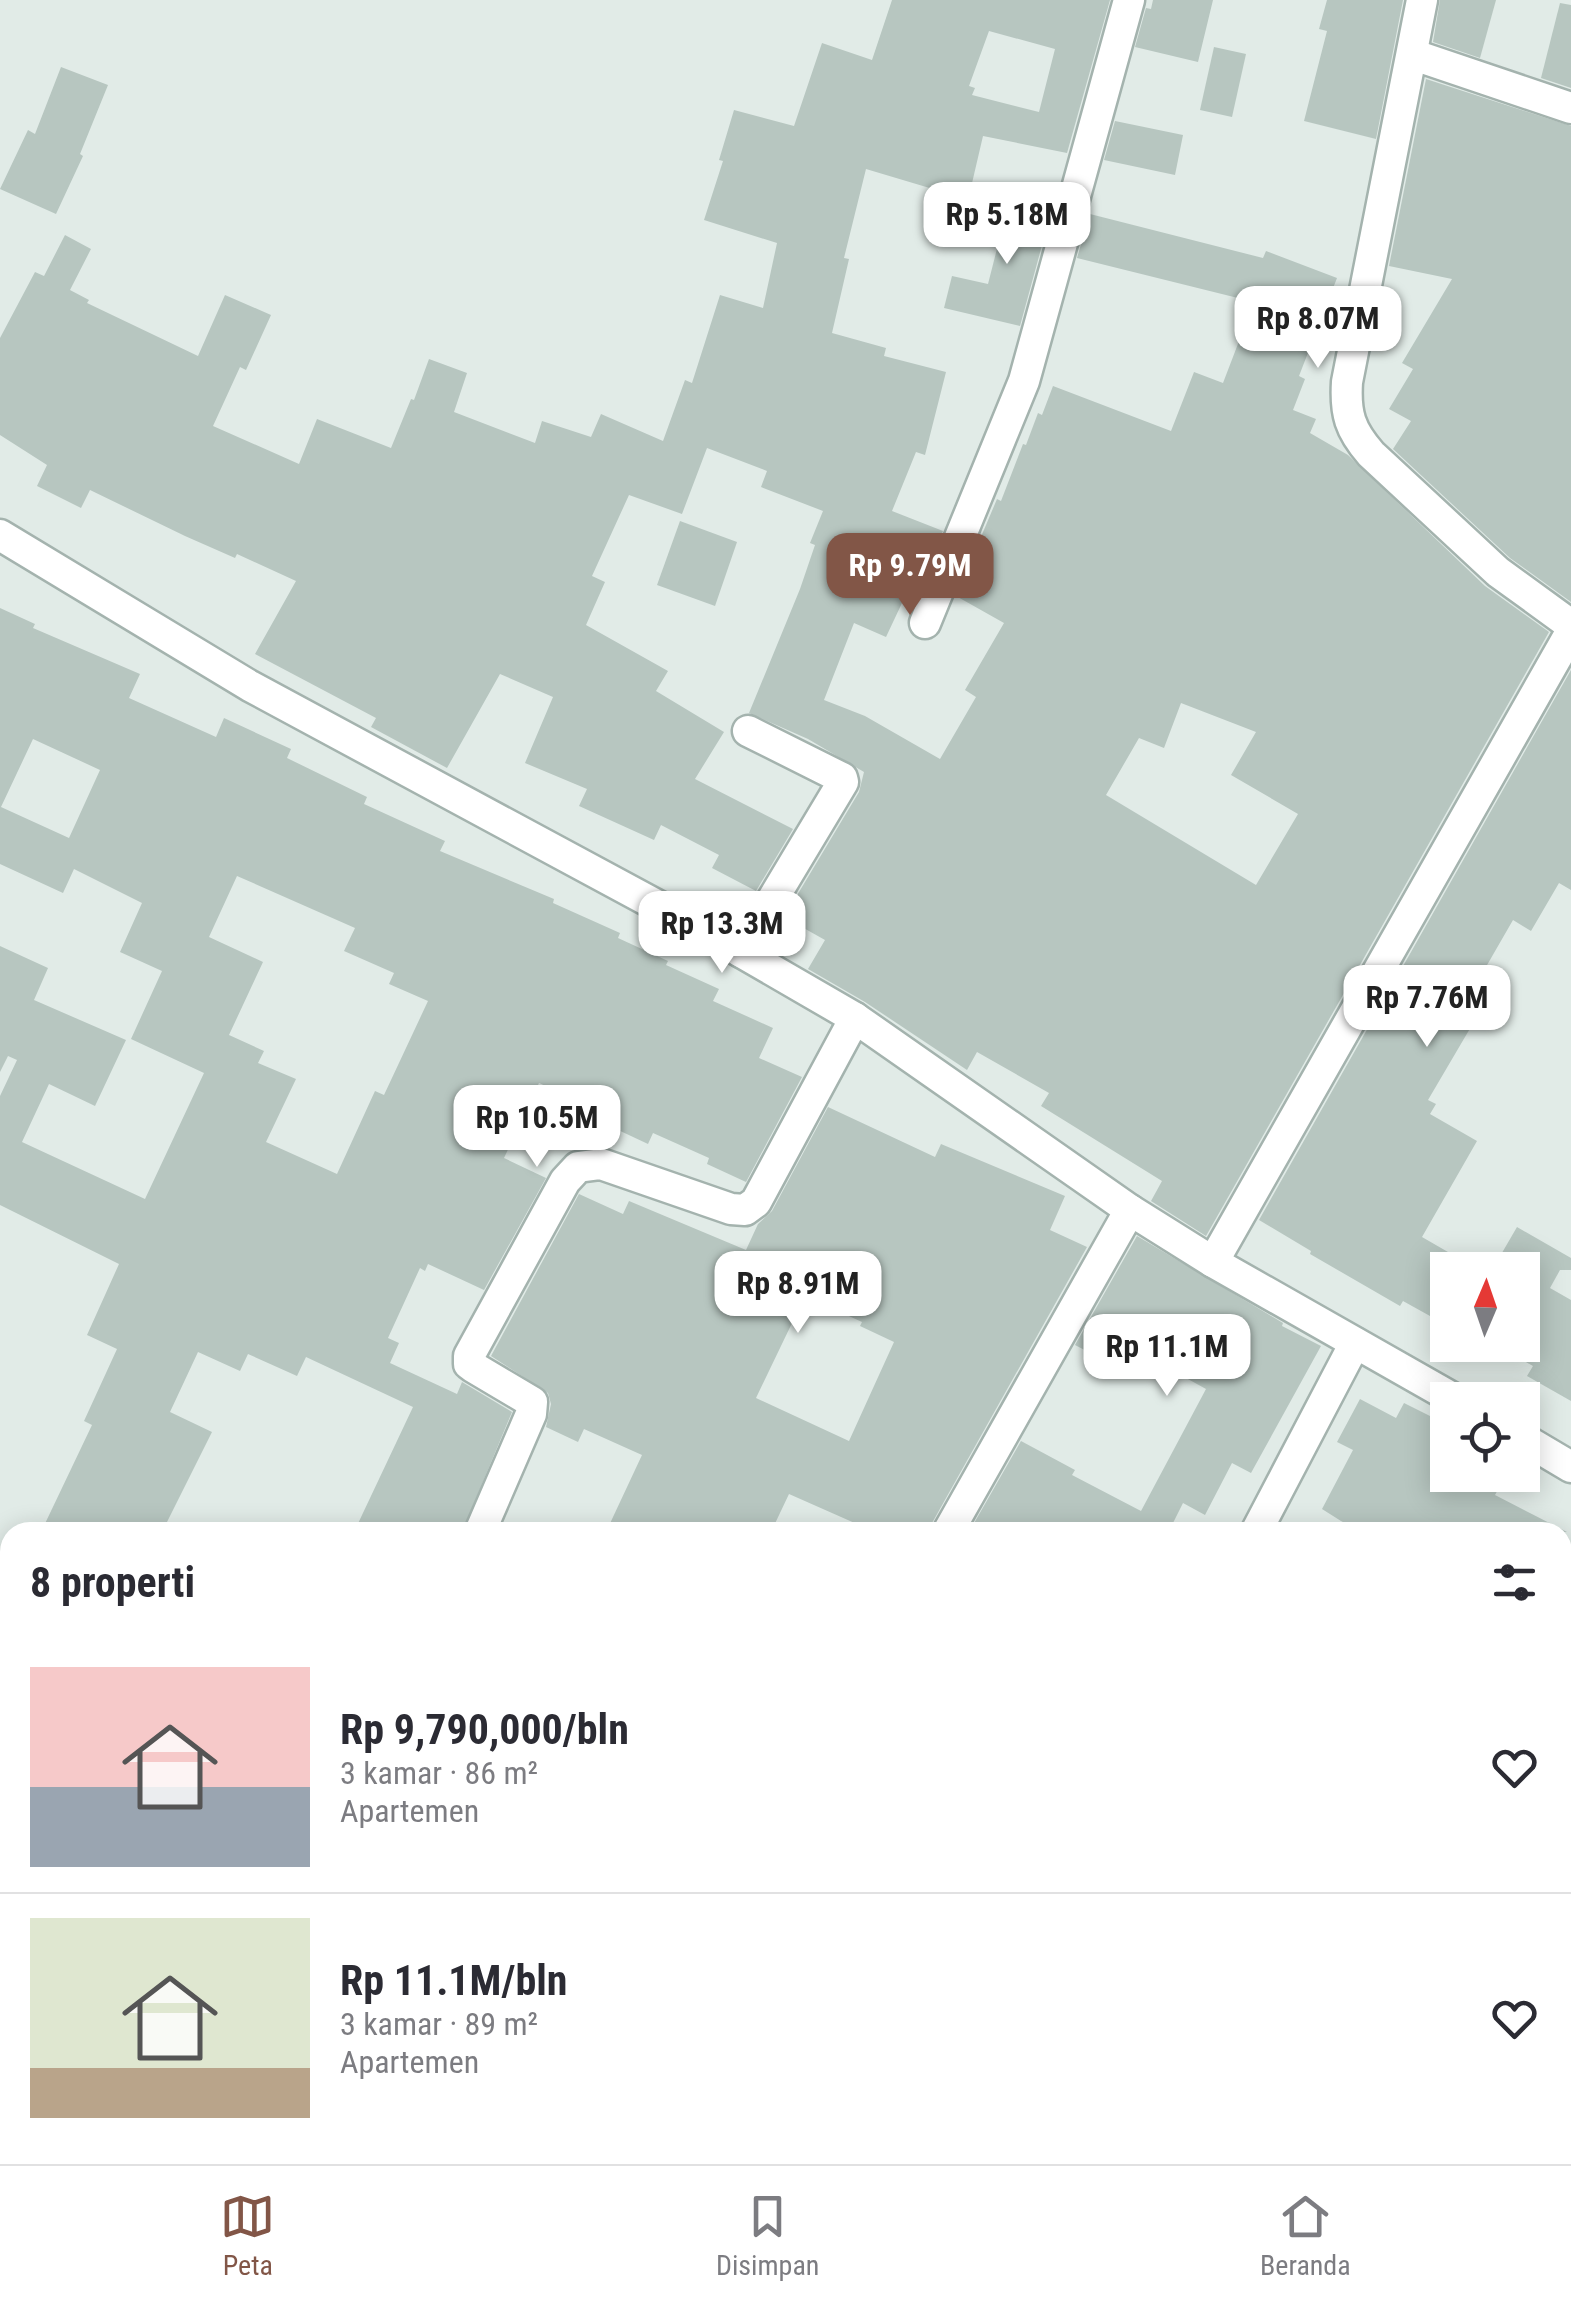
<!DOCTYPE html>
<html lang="id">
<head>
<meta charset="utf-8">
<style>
	body { margin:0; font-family:"Roboto Condensed",sans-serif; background:#f7f7f7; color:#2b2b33; height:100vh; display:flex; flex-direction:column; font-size:38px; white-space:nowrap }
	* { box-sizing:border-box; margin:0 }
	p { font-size:32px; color:#7c7c81 }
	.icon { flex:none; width:55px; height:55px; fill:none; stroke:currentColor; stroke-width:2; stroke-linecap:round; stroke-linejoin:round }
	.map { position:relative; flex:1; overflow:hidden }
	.sheet { position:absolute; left:0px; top:1522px; width:1572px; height:642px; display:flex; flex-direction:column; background:#fff; border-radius:30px 30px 0 0; box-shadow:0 5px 25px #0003 }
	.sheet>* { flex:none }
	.needle { width:65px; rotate:2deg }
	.fabs { position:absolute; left:1430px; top:1252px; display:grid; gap:20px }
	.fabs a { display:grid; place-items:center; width:110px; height:110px; border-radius:0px; background:#fff; box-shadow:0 5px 25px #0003; font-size:50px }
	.price { position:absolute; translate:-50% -85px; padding:0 22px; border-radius:20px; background:#fff; color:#222; font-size:32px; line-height:65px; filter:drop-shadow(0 2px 5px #0008) }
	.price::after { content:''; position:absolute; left:50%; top:60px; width:30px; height:22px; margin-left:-15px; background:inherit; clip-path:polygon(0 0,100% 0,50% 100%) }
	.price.current { background:#825647; color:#fff }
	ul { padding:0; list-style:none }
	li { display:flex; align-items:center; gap:30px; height:250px; padding:0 30px }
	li+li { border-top:2px solid #e1e1e2 }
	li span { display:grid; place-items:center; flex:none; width:280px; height:200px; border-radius:0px; color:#555 }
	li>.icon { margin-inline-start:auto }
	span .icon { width:120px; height:120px; fill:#fffc; stroke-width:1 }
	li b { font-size:42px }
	h2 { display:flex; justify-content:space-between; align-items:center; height:120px; padding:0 30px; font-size:42px }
	.dock { display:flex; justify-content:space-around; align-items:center; height:140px; border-top:2px solid #e1e1e2; background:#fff; font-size:28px; color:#7c7c81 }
	.dock a { display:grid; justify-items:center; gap:5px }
	.dock .current { color:#825647 }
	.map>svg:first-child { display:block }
	.building { fill:#b7c6c0; fill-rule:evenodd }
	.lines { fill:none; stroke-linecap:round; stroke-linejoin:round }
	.minor-casing { stroke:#a4b3ae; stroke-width:35 }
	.tertiary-casing { stroke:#a4b3ae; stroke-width:35 }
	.minor { stroke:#fff; stroke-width:30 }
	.tertiary { stroke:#fff; stroke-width:30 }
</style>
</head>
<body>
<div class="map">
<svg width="1571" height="2164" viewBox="0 0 1571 2164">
	<rect width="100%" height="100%" fill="#e1ebe7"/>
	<g class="building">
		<path d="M892,0h218l-43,153 -84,-17 -14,60 -25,-7 -1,3 -77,-23 -22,89 5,1 -17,74 54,15 -2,8 62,16 -21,83 -9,-3 -24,59 51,20 -25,59 -8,-4 -24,51 -32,-14 -30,77 41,16 75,43 36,-62 -11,-7 39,-67 -48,-27 41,-97 4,2 22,-57 3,1 12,-32 4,2 11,-29 118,45 23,-59 29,11 31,-81 -177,-44 13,-44 173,44 3,-7 71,27 -38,98 6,3 -12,31 23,9 -6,14 38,22 137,131 64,46 -343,604 -55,-35 11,-20 -121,-75 8,-13 -72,-41 -10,18 -102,-68 -57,-33 17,-29 -41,-23 75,-125 5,-20 -56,-33 -59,-26 51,-124 15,-44 -5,-2 13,-32 -62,-24 6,-16 -60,-23 -25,66 -53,-19 -37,81 13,6 -19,43 82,46 -12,20 68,41 -29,47 98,50 -37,62 -44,-23 7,-13 -58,-30 -7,15 -75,-34 8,-17 -62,-26 28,-66 -53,-23 -53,94 -76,-41 5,-9 -121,-64 41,-73 -59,-27 -2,4 -50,-22 -95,-46 -9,18 -44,-22 10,-21 -47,-30v-97l35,-66 9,4 21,-41 26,14 -21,41 19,10 -2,3 111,53 27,-61 46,20 -25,55 -6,-3 -27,59 86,38 18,-45 74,29 20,-49 3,1 15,-41 38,14 -13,39 81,31 7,-22 49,16 10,-23 62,27 22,-61 7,3 28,-88 43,13 14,-65 -73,-23 19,-59 -4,-1 15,-50 60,16 28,-83 50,17zM989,31l66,18 -16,63 -67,-17 3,-7 -6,-2zM1181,703l75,29 -25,43 67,39 -42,71 -150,-90 33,-57 25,10z"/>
		<path d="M1153,0h60l-15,62 -63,-15 11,-39 5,1z"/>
		<path d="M1327,0h76l-27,139 -72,-18 23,-90 -8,-2z"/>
		<path d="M1440,0h56l-16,58 -47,-16z"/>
		<path d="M1560,3l11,2v83l-30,-10z"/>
		<path d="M1214,47l32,7 -14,63 -32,-7z"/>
		<path d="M61,67l47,18 -28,69 3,2 -27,58 -56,-25 28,-59 7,4z"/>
		<path d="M1426,79l145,47v476l-61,-44 -117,-109 18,-28 -22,-12 24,-40 -11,-6 50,-84 -63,-13z"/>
		<path d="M1115,121l68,14 -8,40 -71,-15z"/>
		<path d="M1011,194l42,11 -33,121 -76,-18 8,-32 36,8z"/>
		<path d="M680,521l57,21 -22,64 -58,-21z"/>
		<path d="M0,608l35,16 -2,4 107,46 -11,24 87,39 8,-19 67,31 -4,9 80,39 -3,7 81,37 -5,10 114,48 -1,4 67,30 -2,5 50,23 -2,4 53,24 -6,12 60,27 -14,30 43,19 -56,105 -39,-18 2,-6 -56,-25 -5,11 -49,-23 4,-9 -64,-29 -35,75 42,20 -62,112 -56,-26 -3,7 -5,-3 -32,70 11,5 -9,20 67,31 5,-12 50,30 -50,120h-108l59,-125 -107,-50 -9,19 -49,-22 -8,17 -42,-19 -28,60 42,20 -50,100h-121l51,-107 -8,-4 33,-72 -30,-14 32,-71 -119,-59v-109l17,-36 -9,-4 -8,16v-126l48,22 -14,32 92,40 -31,66 -46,-22 -27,58 123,57 59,-126 -73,-34 31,-68 -42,-19 22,-49 -68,-34 -11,24 -63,-29zM33,739l67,31 -31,68 -68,-31zM237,876l118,52 -11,23 50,22 -5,11 39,17 -44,94 -9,-4 -38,83 -71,-32 30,-63 -38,-16 6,-12 -35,-16 34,-73 -54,-25z"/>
		<path d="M1571,670v220l-12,-7 -28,48 -18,-11 -53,92 15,8 -47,80 8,4 -6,10 47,27 -55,96 26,15v74l-45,-25 -3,5 -90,-52 1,-3 -52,-31z"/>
		<path d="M828,1107l107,50 6,-13 124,52 -15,34 37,17 -155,276 -3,9h-54l-86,-38 -18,38h-165l36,-77 -58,-26 -6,13 -32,-15 5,-23 -3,-11 -57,-37 88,-162 44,20 6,-13 117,49 12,-26 14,-13zM805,1296l57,26 -2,4 34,16 -45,99 -93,-43z"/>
		<path d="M1517,1227l54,31v12h-11l-10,18 21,12v101l-44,-25 6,-10 -11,-6v-90h-30z"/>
		<path d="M1137,1236l146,87 -1,3 39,20 -70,127 -19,-10 -27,52 -22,-12 -12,24 11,5h-213l52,-91 54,29 -3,5 69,36 65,-122 -78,-43 -11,21 -42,-22z"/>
		<path d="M1360,1399l36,19 8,-15 44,22v50h58l-11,20 72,37h-205l-21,-11 -19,-12 31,-59 -16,-8z"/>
	</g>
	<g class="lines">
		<g class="minor-casing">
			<g id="minor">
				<path d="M1422,0l-75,382c-2,32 3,48 24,72l127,118 73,53"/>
				<path d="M1414,55l157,53"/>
				<path d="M925,623l99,-242 105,-381"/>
				<path d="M741,952l102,-170 -1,-4 -94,-47"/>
				<path d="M1213,1262l358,-630"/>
				<path d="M480,1532l51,-118 1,-12 -59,-35 -4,-3v-8l96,-175 13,-14 23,-3 130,45 14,1 11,-8 99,-184"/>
				<path d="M948,1532l182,-322"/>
				<path d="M1256,1532l99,-189"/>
				<path d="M1562,2052l9,5"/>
				<path d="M608,2164l5,-9"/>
			</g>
		</g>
		<g class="tertiary-casing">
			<g id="tertiary">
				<path d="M0,535l250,151 460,248 145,84 275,192 83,52 243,138"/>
				<path d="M1522,1438l49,29"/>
			</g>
		</g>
		<use href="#minor" class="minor"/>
		<use href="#tertiary" class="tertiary"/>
	</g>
</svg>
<div class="fabs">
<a><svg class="needle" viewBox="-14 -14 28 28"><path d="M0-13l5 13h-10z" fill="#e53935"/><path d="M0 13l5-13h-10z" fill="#7c7c81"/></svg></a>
<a><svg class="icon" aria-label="locate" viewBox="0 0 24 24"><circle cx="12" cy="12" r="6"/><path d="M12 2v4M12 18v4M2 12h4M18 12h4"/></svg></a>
</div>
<b class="price" style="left:1007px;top:267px">Rp 5.18M</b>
<b class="price" style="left:1318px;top:371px">Rp 8.07M</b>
<b class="price current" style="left:910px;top:618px">Rp 9.79M</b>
<b class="price" style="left:722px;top:976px">Rp 13.3M</b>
<b class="price" style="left:1427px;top:1050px">Rp 7.76M</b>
<b class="price" style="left:537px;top:1170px">Rp 10.5M</b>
<b class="price" style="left:798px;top:1336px">Rp 8.91M</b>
<b class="price" style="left:1167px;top:1399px">Rp 11.1M</b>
<section class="sheet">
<h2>8 properti<svg class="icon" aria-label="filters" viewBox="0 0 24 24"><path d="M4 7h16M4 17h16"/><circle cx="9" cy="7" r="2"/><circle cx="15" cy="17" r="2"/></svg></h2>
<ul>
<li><span style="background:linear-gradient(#f6c9c9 60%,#9aa5b1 0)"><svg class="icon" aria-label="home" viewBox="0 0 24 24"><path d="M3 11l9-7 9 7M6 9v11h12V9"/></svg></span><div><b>Rp 9,790,000/bln</b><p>3 kamar · 86 m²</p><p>Apartemen</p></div><svg class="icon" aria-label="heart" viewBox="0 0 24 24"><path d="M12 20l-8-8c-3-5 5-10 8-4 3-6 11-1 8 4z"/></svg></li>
<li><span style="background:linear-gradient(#dfe7d0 75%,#b9a48a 0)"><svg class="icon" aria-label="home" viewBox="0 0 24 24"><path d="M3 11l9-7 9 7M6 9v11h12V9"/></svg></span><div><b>Rp 11.1M/bln</b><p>3 kamar · 89 m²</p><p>Apartemen</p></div><svg class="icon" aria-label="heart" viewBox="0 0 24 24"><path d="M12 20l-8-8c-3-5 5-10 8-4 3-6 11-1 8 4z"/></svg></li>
</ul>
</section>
</div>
<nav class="dock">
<a class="current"><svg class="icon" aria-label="map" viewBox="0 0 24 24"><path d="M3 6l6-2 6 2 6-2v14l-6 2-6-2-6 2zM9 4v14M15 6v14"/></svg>Peta</a>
<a><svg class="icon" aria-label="saved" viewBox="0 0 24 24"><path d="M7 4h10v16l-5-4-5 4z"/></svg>Disimpan</a>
<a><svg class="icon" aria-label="home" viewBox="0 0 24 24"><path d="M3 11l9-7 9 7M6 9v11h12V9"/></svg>Beranda</a>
</nav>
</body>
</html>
